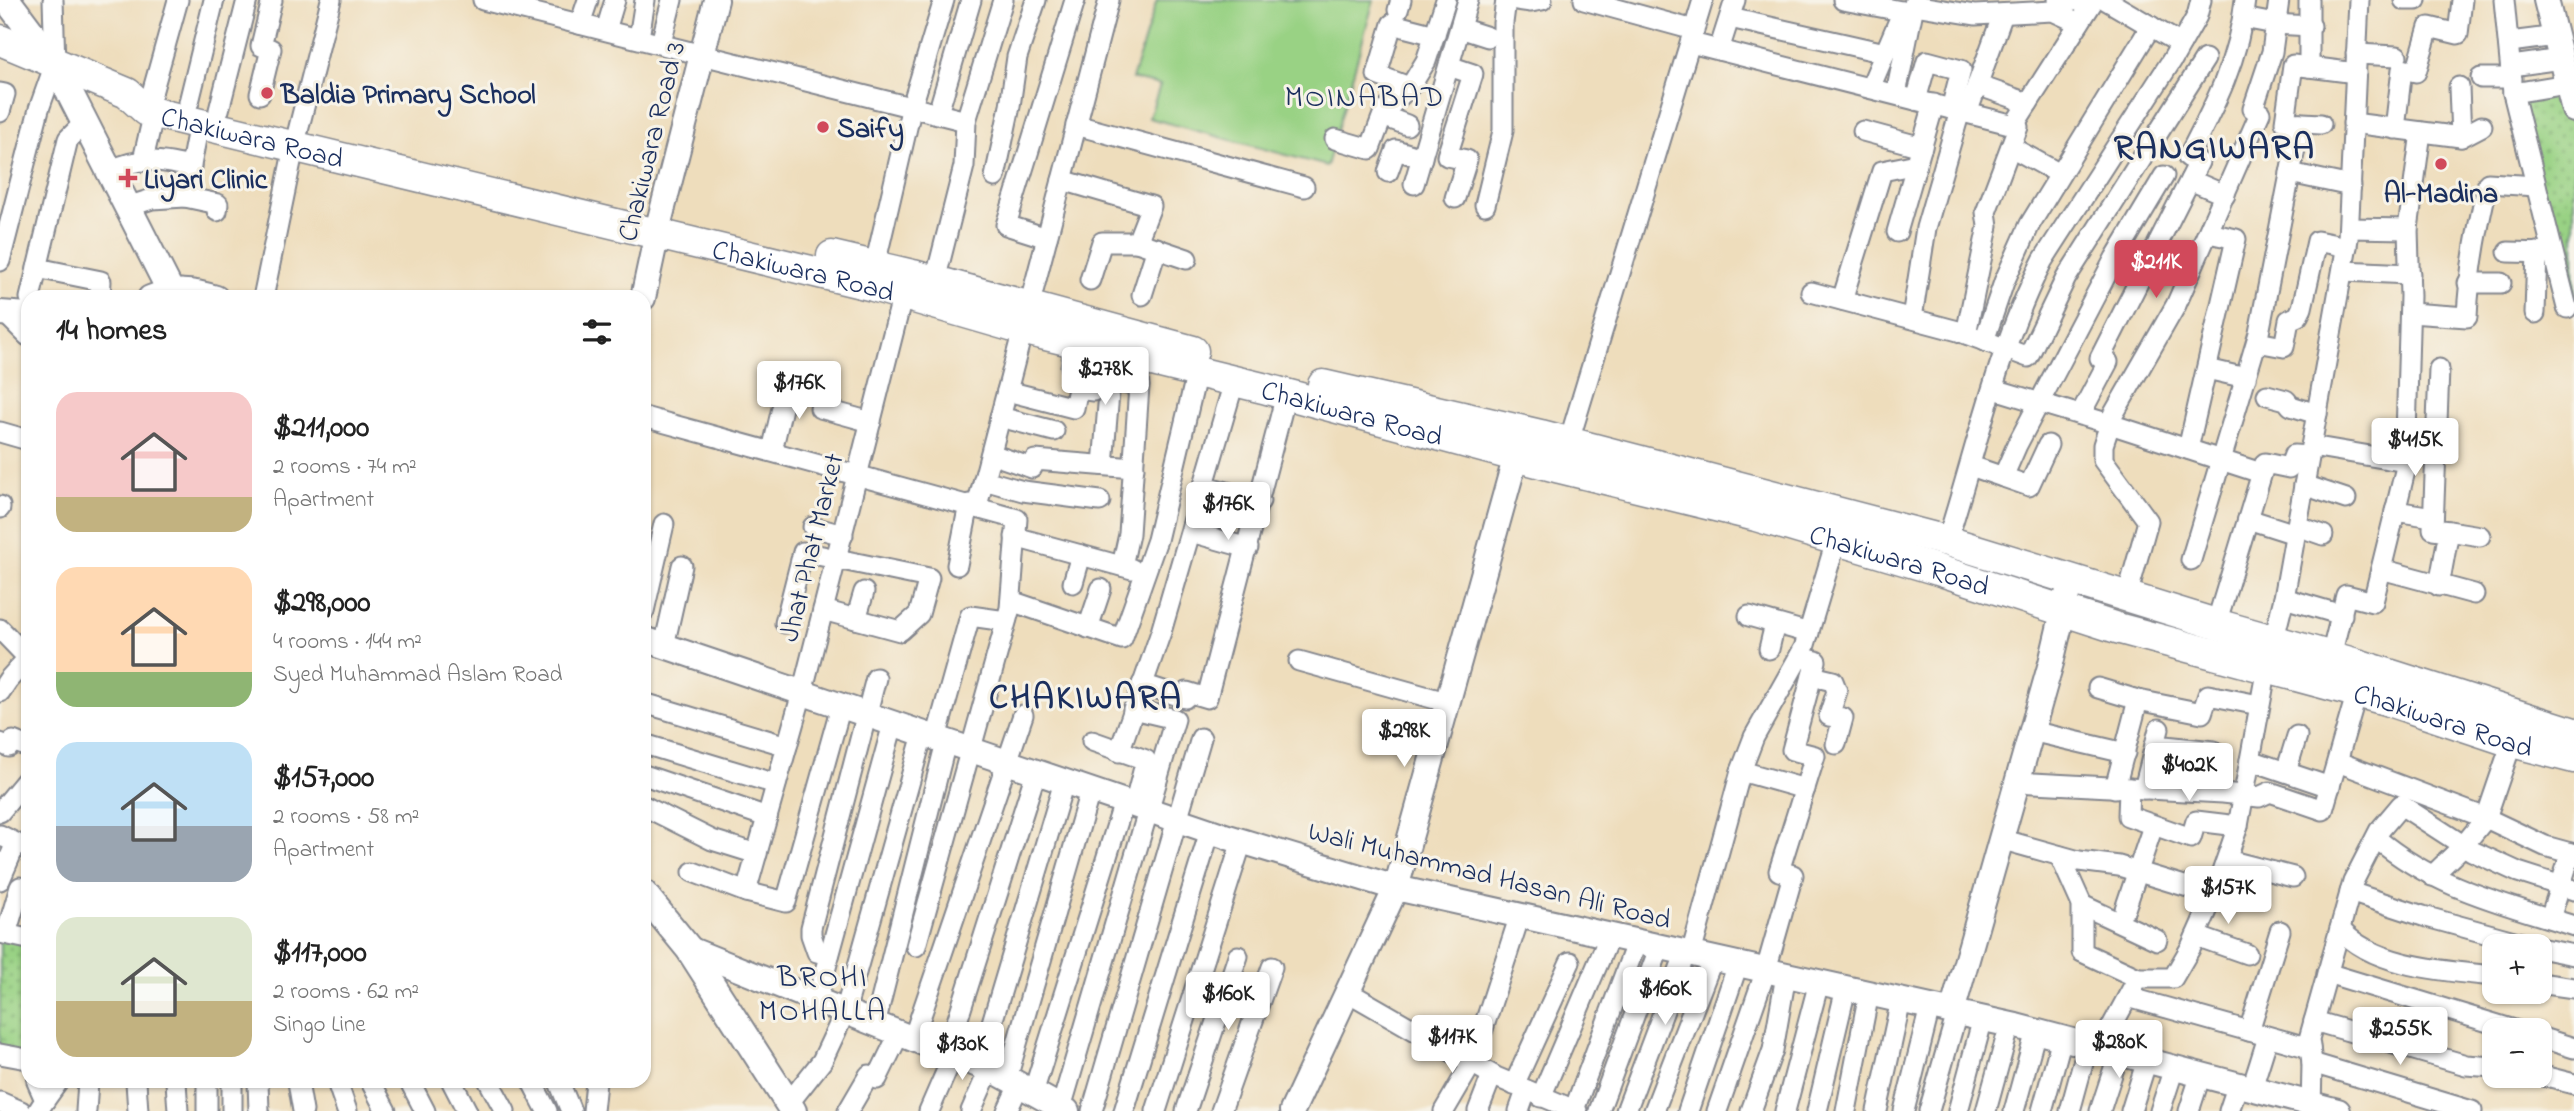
<!DOCTYPE html>
<html lang="en">
<head>
<meta charset="utf-8">
<style>
	body { margin:0; font-family:"Indie Flower",sans-serif; background:#f2f2f2; color:#222; height:100vh; display:flex; flex-direction:column; font-size:26px; white-space:nowrap }
	* { box-sizing:border-box; margin:0 }
	p { font-size:23px; color:#767676 }
	.icon { flex:none; width:38px; height:38px; fill:none; stroke:currentColor; stroke-width:2; stroke-linecap:round; stroke-linejoin:round }
	.map { position:relative; flex:1; overflow:hidden }
	.panel { position:absolute; left:21px; top:290px; width:630px; height:798px; display:flex; flex-direction:column; background:#fff; border-radius:21px; box-shadow:0 2px 5px #0004 }
	.panel>* { flex:none }
	.buttons { position:absolute; left:2482px; top:934px; display:grid; gap:14px }
	.buttons a { display:grid; place-items:center; width:70px; height:70px; border-radius:14px; background:#fff; box-shadow:0 2px 5px #0004; font-size:35px }
	.price { position:absolute; translate:-50% -60px; padding:0 16px; border-radius:7px; background:#fff; color:#222; font-size:23px; line-height:46px; filter:drop-shadow(0 2px 4px #0008) }
	.price::after { content:''; position:absolute; left:50%; top:42px; width:21px; height:16px; margin-left:-10px; background:inherit; clip-path:polygon(0 0,100% 0,50% 100%) }
	.price.active { background:#d1495b; color:#fff }
	ul { padding:0; list-style:none }
	li { display:flex; align-items:center; gap:21px; height:175px; padding:0 35px }
	li span { display:grid; place-items:center; flex:none; width:196px; height:140px; border-radius:21px; color:#555 }
	li>.icon { margin-inline-start:auto }
	span .icon { width:84px; height:84px; fill:#fffc; stroke-width:1 }
	li b { font-size:30px }
	h2 { display:flex; justify-content:space-between; align-items:center; height:84px; padding:0 35px; font-size:30px }
	.map>svg:first-child { display:block }
	.green { fill:#99d284; stroke:#5a8071; stroke-width:2 }
	.park { fill:url(#park-dots); stroke:#5a8071; stroke-width:2 }
	.lines { fill:none; stroke-linecap:round; stroke-linejoin:round }
	.minor-casing { stroke:#84868d; stroke-width:23 }
	.tertiary-casing { stroke:#84868d; stroke-width:28 }
	.secondary-casing { stroke:#84868d; stroke-width:30 }
	.primary-casing { stroke:#84868d; stroke-width:33 }
	.minor { stroke:#fff; stroke-width:19 }
	.tertiary { stroke:#fff; stroke-width:24 }
	.secondary { stroke:#fff; stroke-width:26 }
	.primary { stroke:#fff; stroke-width:30 }
	.poi-dot { fill:#d1495b; stroke:#f7f3e8; stroke-width:2.5 }
	.labels { text-anchor:middle; stroke-width:6; stroke-linejoin:round; paint-order:stroke }
	.poi-label { font-size:28px; font-weight:bold; fill:#1b2f5e; stroke:#f7f3e8; text-anchor:start }
	.street-label { font-size:28px; fill:#1b2f5e; stroke:#f7f3e8 }
	.neighbourhood-label { font-size:30px; letter-spacing:2px; fill:#1b2f5e; stroke:#f7f3e8 }
	.district-label { font-size:35px; font-weight:bold; letter-spacing:2px; fill:#1b2f5e; stroke:#f7f3e8 }
</style>
</head>
<body>
<div class="map">
<svg width="2574" height="1111" viewBox="0 0 2574 1111">
	<defs>
		<pattern id="park-dots" width="8" height="8" patternUnits="userSpaceOnUse" patternTransform="scale(1.75)"><rect width="8" height="8" fill="#99d284"/><path d="M2 2h.1M6 6h.1" fill="none" stroke="#7cab6f" stroke-width="1.8" stroke-linecap="round"/></pattern>
	</defs>
	<rect width="100%" height="100%" fill="#f7f3e8"/>
	<filter id="ink" filterUnits="userSpaceOnUse"><feTurbulence type="fractalNoise" baseFrequency=".0143" numOctaves="2"/><feDisplacementMap in="SourceGraphic" scale="14" xChannelSelector="R" yChannelSelector="G"/><feConvolveMatrix kernelMatrix="1 2 1 2 8 2 1 2 1" color-interpolation-filters="sRGB"/></filter>
	<filter id="wash" filterUnits="userSpaceOnUse"><feTurbulence type="fractalNoise" baseFrequency=".00686" numOctaves="4" result="noise"/><feDisplacementMap in="SourceGraphic" scale="28" xChannelSelector="R" yChannelSelector="G"/><feGaussianBlur stdDeviation="1.57" result="paint"/><feColorMatrix in="noise" values="0 0 0 0 0 0 0 0 0 0 0 0 0 0 0 0 0 1.4 0 .05"/><feComposite in="paint" operator="in"/></filter>
	<g filter="url(#wash)">
		<rect width="100%" height="100%" fill="#eeddbc"/>
		<path class="green" d="M1157,0h217l-47,166 -178,-48 11,-33 -28,-6z"/>
		<g class="park">
			<path d="M2567,84l7,26v191l-61,-207z"/>
			<path d="M0,930l28,8v120l-28,-4z"/>
		</g>
	</g>
	<g filter="url(#ink)">
		<g class="lines">
			<g class="minor-casing">
				<g id="minor">
					<path d="M483,0l483,121"/>
					<path d="M1517,0l14,2 11,-2"/>
					<path d="M1584,0l110,30"/>
					<path d="M1843,0l69,13"/>
					<path d="M2058,0l35,1"/>
					<path d="M2106,0l75,44"/>
					<path d="M2309,0v67l47,6"/>
					<path d="M2404,0h12"/>
					<path d="M2504,0l9,93 54,215"/>
					<path d="M1914,5l61,10 78,-4 26,12"/>
					<path d="M1398,10l3,-10"/>
					<path d="M1730,18l155,35"/>
					<path d="M2243,18l32,6 36,2"/>
					<path d="M580,24l8,-24"/>
					<path d="M1460,28l28,9"/>
					<path d="M606,30l9,-30"/>
					<path d="M639,38l6,-38"/>
					<path d="M2510,42l46,-6"/>
					<path d="M661,43l11,-43"/>
					<path d="M1691,43l323,82 80,-125"/>
					<path d="M1719,50l16,-50"/>
					<path d="M2356,54l41,2"/>
					<path d="M1449,66l24,8 -26,82 20,4 -12,38"/>
					<path d="M2512,66l49,-7"/>
					<path d="M2309,67l-16,-2 -8,57 36,2"/>
					<path d="M2481,78h31"/>
					<path d="M1977,85l51,18"/>
					<path d="M1409,87l-32,-12 15,-51 43,11"/>
					<path d="M2459,87l2,50"/>
					<path d="M1870,88l33,-77"/>
					<path d="M0,93l5,1 -5,18"/>
					<path d="M2513,93l54,-9"/>
					<path d="M260,94l11,-45 -10,-3 11,-46"/>
					<path d="M1896,94l19,-94"/>
					<path d="M1916,100l11,-39 34,9 -10,39"/>
					<path d="M189,102l25,-102"/>
					<path d="M219,110l28,-110"/>
					<path d="M147,111l31,-111"/>
					<path d="M938,113l33,-113"/>
					<path d="M1967,113l36,-99"/>
					<path d="M1383,116l24,9"/>
					<path d="M2353,123l108,14 21,-11"/>
					<path d="M1076,125l228,62"/>
					<path d="M2395,129l7,-60 14,3 13,-45 29,7 4,-34"/>
					<path d="M1863,131l59,16"/>
					<path d="M1335,139l35,10 14,-37 28,-28 14,-23 20,-61"/>
					<path d="M2011,147l49,27"/>
					<path d="M143,160l11,-48"/>
					<path d="M109,171c31,-15 50,-11 82,-4"/>
					<path d="M1388,172l8,-22 26,8"/>
					<path d="M2290,173l61,13"/>
					<path d="M995,177l15,-71 7,-49 19,-57"/>
					<path d="M1062,180l89,26 -14,36h-35l-12,38"/>
					<path d="M2190,180l35,15"/>
					<path d="M1414,184l54,-184"/>
					<path d="M185,197l33,7 -1,7"/>
					<path d="M1485,205l18,-74v-108l3,-23"/>
					<path d="M127,207l25,-8 33,-2 14,-74"/>
					<path d="M2349,228l59,1"/>
					<path d="M1897,232l37,-128"/>
					<path d="M1047,238l-41,-13 69,-225"/>
					<path d="M1137,242l50,17"/>
					<path d="M2508,252l40,1"/>
					<path d="M0,261l39,-152 16,-45 -2,-64"/>
					<path d="M875,265l37,-159 32,-106"/>
					<path d="M37,268l64,13 -1,17"/>
					<path d="M2343,271l67,3"/>
					<path d="M935,281l29,-115 2,-45 37,-121"/>
					<path d="M2468,283h33"/>
					<path d="M1811,292l147,39 70,26 38,-79 139,-219"/>
					<path d="M1142,295l15,-47"/>
					<path d="M30,298l38,-159 17,-17"/>
					<path d="M263,298l31,-151 37,-147"/>
					<path d="M1842,300l40,-129 35,-7"/>
					<path d="M2410,313l57,4c2,-47 10,-89 21,-134l48,3"/>
					<path d="M2535,313l2,-61"/>
					<path d="M7,315l21,21"/>
					<path d="M1912,318l14,-90 34,-117"/>
					<path d="M1966,334l22,-108 -2,-14 32,-85 -4,-2"/>
					<path d="M1984,341l20,-59 26,-58 121,-198"/>
					<path d="M2257,342l27,5 5,-27 9,-4 4,-8 15,-67 30,6"/>
					<path d="M2207,369l39,9"/>
					<path d="M1078,389l15,2 17,-10 29,5"/>
					<path d="M1994,389l116,35 151,49"/>
					<path d="M1007,391l67,17 6,-30 -9,-11 4,-26"/>
					<path d="M2267,395l19,5 5,6 26,8"/>
					<path d="M820,408l51,14"/>
					<path d="M2080,415l28,-53 -8,-4 99,-196 -11,-5c27,-52 51,-98 57,-157"/>
					<path d="M644,417l373,102 -7,89 -94,338"/>
					<path d="M1000,417l54,14"/>
					<path d="M0,432l28,8"/>
					<path d="M2311,446l95,16"/>
					<path d="M2188,449l48,-210 -27,-6"/>
					<path d="M772,451l16,-69"/>
					<path d="M1566,451l137,-451"/>
					<path d="M991,454l41,14 3,-8 99,8"/>
					<path d="M1103,465l7,-84"/>
					<path d="M1971,466l32,11 14,-32 98,-187 49,-82"/>
					<path d="M2003,477l26,9 19,-41"/>
					<path d="M984,480l39,11 77,10"/>
					<path d="M2304,485l42,14"/>
					<path d="M1205,486l55,15"/>
					<path d="M0,506v2"/>
					<path d="M977,506l132,-506"/>
					<path d="M2395,511l38,6"/>
					<path d="M2248,519l47,15"/>
					<path d="M2297,526l26,9"/>
					<path d="M813,527l30,8"/>
					<path d="M2449,531l31,5"/>
					<path d="M1191,532l57,16"/>
					<path d="M1015,537l117,32"/>
					<path d="M1947,541c30,-94 51,-194 96,-281l129,-200 25,-44 4,-16"/>
					<path d="M2191,560l68,-227 41,-210"/>
					<path d="M957,565l12,-61"/>
					<path d="M1122,566l7,-32 10,-148 -1,-28"/>
					<path d="M2381,569l93,25"/>
					<path d="M1073,583l8,-28"/>
					<path d="M2439,586l10,-55 -16,-2 6,-160"/>
					<path d="M2127,596l21,-75 -45,-61v-15l10,-30 63,-110 84,-192 -7,-4 19,-57 7,-52"/>
					<path d="M2284,598l58,17"/>
					<path d="M1011,601l111,38 35,-99 40,-168"/>
					<path d="M644,611l20,-87"/>
					<path d="M1749,616l60,17"/>
					<path d="M856,619l8,-27"/>
					<path d="M785,623l18,-71 126,26 -10,36 -19,17 -77,-21"/>
					<path d="M2216,624l49,-161 24,5 5,-13 15,1"/>
					<path d="M1088,628l13,-39"/>
					<path d="M0,629l28,29 -20,22 -8,12"/>
					<path d="M664,646l18,-80"/>
					<path d="M1769,649l6,-25"/>
					<path d="M2331,656l15,-61 27,7 32,-131 5,-175 -2,-67 13,-97"/>
					<path d="M1299,661l147,41"/>
					<path d="M1812,676l21,5 4,10 -8,25 14,2 -7,26"/>
					<path d="M1142,684l43,14 2,-6 20,6 79,-303"/>
					<path d="M2098,688l40,12 64,13 6,-18 51,10"/>
					<path d="M644,703l143,43"/>
					<path d="M2031,731l94,22"/>
					<path d="M936,738l34,-122 36,5"/>
					<path d="M1092,741l54,19 -12,46"/>
					<path d="M0,743l9,4 4,-6 15,6"/>
					<path d="M644,744l132,40"/>
					<path d="M2155,745l59,6"/>
					<path d="M1119,752l42,-120 73,-250"/>
					<path d="M2250,760l80,27"/>
					<path d="M2338,762l148,56 59,28 29,8"/>
					<path d="M1741,771l64,18"/>
					<path d="M2286,772l11,-36"/>
					<path d="M644,775l123,42"/>
					<path d="M2016,782l207,11 36,4 11,-5 53,18 34,-118"/>
					<path d="M2115,788l23,-88"/>
					<path d="M2129,788l-1,28 63,22 5,-17 42,5"/>
					<path d="M2144,789l15,-60"/>
					<path d="M644,806l68,34 45,14"/>
					<path d="M0,812l28,-34"/>
					<path d="M0,835l16,8 -16,37"/>
					<path d="M2376,838c59,50 126,65 198,88"/>
					<path d="M2000,839l79,22 40,5 95,29"/>
					<path d="M2060,856l22,49v47l56,26"/>
					<path d="M2227,860l66,17"/>
					<path d="M693,872l53,20 40,10 55,-196"/>
					<path d="M2432,876l31,-30 23,-28 26,-76"/>
					<path d="M746,892l56,-199 101,-399"/>
					<path d="M2350,892l73,24 113,31"/>
					<path d="M2082,905l75,35"/>
					<path d="M2125,909l28,-83"/>
					<path d="M2550,918l21,-65"/>
					<path d="M2340,929c33,38 106,42 154,47"/>
					<path d="M0,933l28,6"/>
					<path d="M6,934l14,-47"/>
					<path d="M2196,936l51,18"/>
					<path d="M2539,948l35,7"/>
					<path d="M1691,954l50,-183 13,-34 50,-89 35,-117"/>
					<path d="M829,955l-12,-3 -6,-17v-7l65,-250"/>
					<path d="M2327,973l191,58"/>
					<path d="M2539,983l35,5"/>
					<path d="M1348,992l148,85 81,34"/>
					<path d="M2128,997l182,51"/>
					<path d="M817,1000l76,-276"/>
					<path d="M2314,1021l152,44 28,2"/>
					<path d="M875,1024l71,-282"/>
					<path d="M2249,1031l31,-100"/>
					<path d="M2539,1037l35,11"/>
					<path d="M913,1039l110,-324"/>
					<path d="M2100,1048l38,-70h35l18,-31 23,-52 24,-69 29,-159 17,-69 64,-359 11,-239"/>
					<path d="M947,1053l89,-281"/>
					<path d="M0,1054l27,5"/>
					<path d="M2312,1063l160,48"/>
					<path d="M979,1066l85,-284"/>
					<path d="M2539,1075l35,9"/>
					<path d="M1007,1078l83,-287"/>
					<path d="M37,1082l8,18 -7,11"/>
					<path d="M136,1082l2,29"/>
					<path d="M176,1082l2,29"/>
					<path d="M232,1082v29"/>
					<path d="M258,1082l1,29"/>
					<path d="M298,1082l5,29"/>
					<path d="M337,1082l10,29"/>
					<path d="M371,1082l15,29"/>
					<path d="M410,1082l15,29"/>
					<path d="M452,1082l15,29"/>
					<path d="M489,1082l16,29"/>
					<path d="M532,1082l15,29"/>
					<path d="M559,1082l12,29"/>
					<path d="M1514,1085l56,-123"/>
					<path d="M2252,1088l16,-51"/>
					<path d="M1033,1093l91,-291"/>
					<path d="M1541,1097l69,-162"/>
					<path d="M45,1100l13,-18"/>
					<path d="M0,1102l21,9"/>
					<path d="M788,1104l34,-43 23,-49 78,-278"/>
					<path d="M1061,1108l114,-389 -42,-10"/>
					<path d="M1574,1110l63,-169"/>
					<path d="M86,1111l2,-29"/>
					<path d="M207,1111v-29"/>
					<path d="M593,1111l3,-29"/>
					<path d="M848,1111l21,-36 8,4 22,-45"/>
					<path d="M929,1111l24,-55"/>
					<path d="M971,1111l18,-41"/>
					<path d="M1007,1111l12,-26"/>
					<path d="M1092,1111l109,-373"/>
					<path d="M1124,1111l86,-280"/>
					<path d="M1156,1111l86,-270"/>
					<path d="M1186,1111l52,-155"/>
					<path d="M1221,1111l51,-144"/>
					<path d="M1444,1111l28,-48 48,-148"/>
					<path d="M1478,1111l14,-36"/>
					<path d="M1519,1111l7,-20"/>
					<path d="M1599,1111l61,-165"/>
					<path d="M1626,1111l60,-159"/>
					<path d="M1654,1111l59,-153"/>
					<path d="M1688,1111l50,-147"/>
					<path d="M1717,1111l49,-141 27,-95 -14,-4 36,-115 -23,-6 24,-89 -16,-4"/>
					<path d="M1751,1111l22,-61 13,-75"/>
					<path d="M1785,1111l34,-129"/>
					<path d="M1817,1111l29,-123"/>
					<path d="M1846,1111l23,-118"/>
					<path d="M1877,1111l24,-111"/>
					<path d="M1904,1111l26,-104"/>
					<path d="M1929,1111l28,-98"/>
					<path d="M1958,1111l25,-93"/>
					<path d="M1986,1111l24,-87"/>
					<path d="M2014,1111l22,-80"/>
					<path d="M2042,1111l20,-73"/>
					<path d="M2070,1111l18,-66"/>
					<path d="M2100,1111l19,-58"/>
					<path d="M2131,1111l16,-51"/>
					<path d="M2160,1111l14,-43"/>
					<path d="M2189,1111l12,-37"/>
					<path d="M2229,1111l9,-27"/>
					<path d="M2311,1111l1,-48 -3,-24 44,-157 26,-51 22,-26 71,46 46,21 56,18"/>
				</g>
			</g>
			<g class="tertiary-casing">
				<g id="tertiary">
					<path d="M2546,0l28,110"/>
					<path d="M150,298c24,-9 42,-8 66,0"/>
					<path d="M643,298l17,-79 56,-219"/>
					<path d="M0,313l28,2"/>
					<path d="M644,639l584,198 168,51 620,138 322,85"/>
					<path d="M689,949l309,124 69,38"/>
					<path d="M1952,1012l99,-349 20,-85"/>
					<path d="M1292,1111l104,-223 125,-450"/>
				</g>
			</g>
			<g class="secondary-casing">
				<g id="secondary">
					<path d="M7,0l48,64 119,234"/>
					<path d="M644,894l45,55 104,162"/>
				</g>
			</g>
			<g class="primary-casing">
				<g id="primary">
					<path id="s1" d="M0,40l127,53 20,18 726,175 148,43 246,60 293,79 196,48 182,54 179,58 269,72 126,42 62,16"/>
					<path d="M832,256l81,19 280,76"/>
					<path d="M1323,385l218,50 406,106 269,83 141,40 217,69"/>
				</g>
			</g>
			<use href="#minor" class="minor"/>
			<use href="#tertiary" class="tertiary"/>
			<use href="#secondary" class="secondary"/>
			<use href="#primary" class="primary"/>
		</g>
	</g>
	<g class="poi-dot">
		<circle cx="267" cy="93" r="7"/>
		<circle cx="823" cy="127" r="7"/>
		<circle cx="2441" cy="164" r="7"/>
		<path d="M124.5 167.5h7v7h7v7h-7v7h-7v-7h-7v-7h7z"/>
	</g>
	<g class="labels">
		<g class="poi-label">
			<text x="281" y="103">Baldia Primary School</text>
			<text x="837" y="137">Saify</text>
			<text x="144" y="188">Liyari Clinic</text>
			<text x="2441" y="202" text-anchor="middle">Al-Madina</text>
		</g>
		<g class="street-label">
			<text dy="10" stroke="none"><textPath href="#s1" startOffset="273">Chakiwara Road</textPath></text>
			<text transform="translate(650 141) rotate(-76)" y="10">Chakiwara Road 3</text>
			<text dy="10" stroke="none"><textPath href="#s1" startOffset="840">Chakiwara Road</textPath></text>
			<text dy="10" stroke="none"><textPath href="#s1" startOffset="1407">Chakiwara Road</textPath></text>
			<text transform="translate(810 547) rotate(-76)" y="10">Jhat Phat Market</text>
			<text dy="10" stroke="none"><textPath href="#s1" startOffset="1974">Chakiwara Road</textPath></text>
			<text dy="10" stroke="none"><textPath href="#s1" startOffset="2541">Chakiwara Road</textPath></text>
			<text transform="translate(1490 874) rotate(14)" y="10">Wali Muhammad Hasan Ali Road</text>
		</g>
		<g class="neighbourhood-label">
			<text x="1365" y="106">MOINABAD</text>
			<text x="823" y="986">BROHI<tspan x="823" dy="34">MOHALLA</tspan></text>
		</g>
		<g class="district-label">
			<text x="2215" y="158">RANGIWARA</text>
			<text x="1086" y="708">CHAKIWARA</text>
		</g>
	</g>
</svg>
<div class="buttons">
<a>+</a>
<a>−</a>
</div>
<b class="price active" style="left:2156px;top:300px">$211K</b>
<b class="price" style="left:1105px;top:407px">$278K</b>
<b class="price" style="left:799px;top:421px">$176K</b>
<b class="price" style="left:2415px;top:478px">$415K</b>
<b class="price" style="left:1228px;top:542px">$176K</b>
<b class="price" style="left:1404px;top:769px">$298K</b>
<b class="price" style="left:2189px;top:803px">$402K</b>
<b class="price" style="left:2228px;top:926px">$157K</b>
<b class="price" style="left:1665px;top:1027px">$160K</b>
<b class="price" style="left:1228px;top:1032px">$160K</b>
<b class="price" style="left:2400px;top:1067px">$255K</b>
<b class="price" style="left:1452px;top:1075px">$117K</b>
<b class="price" style="left:2119px;top:1080px">$280K</b>
<b class="price" style="left:962px;top:1082px">$130K</b>
<section class="panel">
<h2>14 homes<svg class="icon" aria-label="filters" viewBox="0 0 24 24"><path d="M4 7h16M4 17h16"/><circle cx="9" cy="7" r="2"/><circle cx="15" cy="17" r="2"/></svg></h2>
<ul>
<li><span style="background:linear-gradient(#f6c9c9 75%,#c2b280 0)"><svg class="icon" aria-label="home" viewBox="0 0 24 24"><path d="M3 11l9-7 9 7M6 9v11h12V9"/></svg></span><div><b>$211,000</b><p>2 rooms · 74 m²</p><p>Apartment</p></div></li>
<li><span style="background:linear-gradient(#ffd9b3 75%,#8fb573 0)"><svg class="icon" aria-label="home" viewBox="0 0 24 24"><path d="M3 11l9-7 9 7M6 9v11h12V9"/></svg></span><div><b>$298,000</b><p>4 rooms · 144 m²</p><p>Syed Muhammad Aslam Road</p></div></li>
<li><span style="background:linear-gradient(#bfe0f5 60%,#9aa5b1 0)"><svg class="icon" aria-label="home" viewBox="0 0 24 24"><path d="M3 11l9-7 9 7M6 9v11h12V9"/></svg></span><div><b>$157,000</b><p>2 rooms · 58 m²</p><p>Apartment</p></div></li>
<li><span style="background:linear-gradient(#dfe7d0 60%,#c2b280 0)"><svg class="icon" aria-label="home" viewBox="0 0 24 24"><path d="M3 11l9-7 9 7M6 9v11h12V9"/></svg></span><div><b>$117,000</b><p>2 rooms · 62 m²</p><p>Singo Line</p></div></li>
</ul>
</section>
</div>
</body>
</html>
